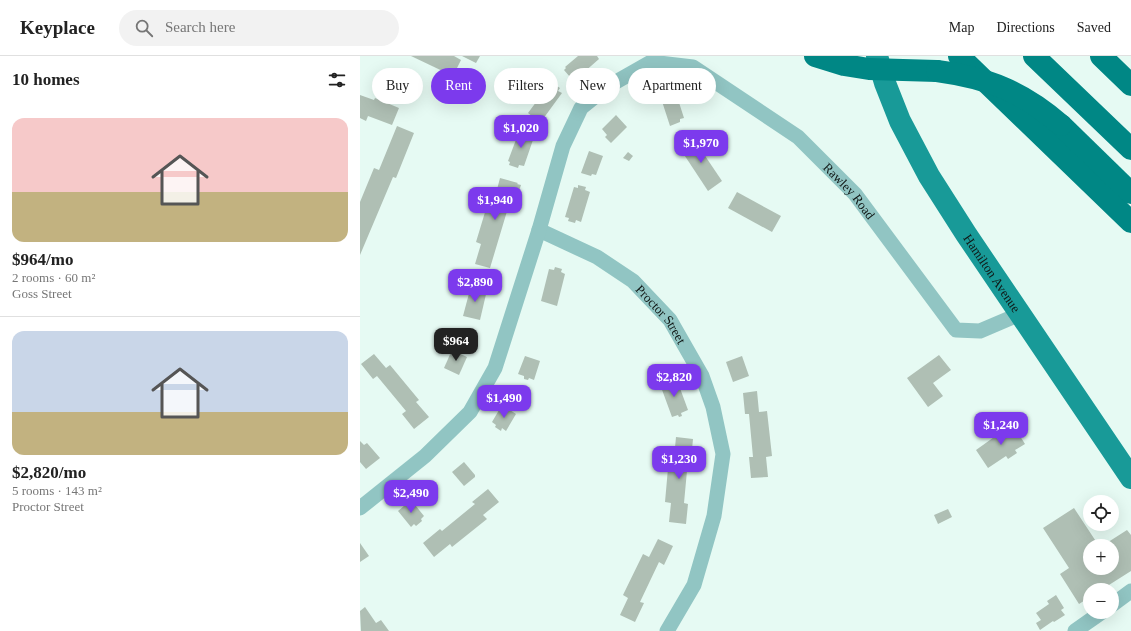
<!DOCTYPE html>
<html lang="en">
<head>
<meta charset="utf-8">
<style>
	body { margin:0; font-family:"Times New Roman",serif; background:#f2f2f2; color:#222; height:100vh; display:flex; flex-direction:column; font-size:15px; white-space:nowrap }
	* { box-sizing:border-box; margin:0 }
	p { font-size:13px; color:#767676 }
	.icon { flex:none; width:22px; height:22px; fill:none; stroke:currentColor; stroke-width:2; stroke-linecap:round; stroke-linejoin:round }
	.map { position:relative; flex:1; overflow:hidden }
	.side { display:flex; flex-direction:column; background:#fff; width:360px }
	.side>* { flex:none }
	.top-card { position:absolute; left:12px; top:12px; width:380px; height:36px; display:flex; gap:8px }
	.fabs { position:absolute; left:723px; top:439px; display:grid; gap:8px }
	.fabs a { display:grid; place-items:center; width:36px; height:36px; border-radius:50%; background:#fff; box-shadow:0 4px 16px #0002; font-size:20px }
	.price { position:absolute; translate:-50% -34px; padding:0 9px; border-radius:8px; background:#7c3aed; color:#fff; font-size:13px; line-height:26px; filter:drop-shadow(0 1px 2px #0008) }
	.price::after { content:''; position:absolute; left:50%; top:24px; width:12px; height:9px; margin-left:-6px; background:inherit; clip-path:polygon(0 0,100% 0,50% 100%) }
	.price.selected { background:#222; color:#fff }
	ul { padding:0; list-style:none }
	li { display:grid; align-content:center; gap:8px; height:212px; padding:0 12px }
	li+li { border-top:1px solid #e0e0e0 }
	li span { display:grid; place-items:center; height:124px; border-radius:12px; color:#555 }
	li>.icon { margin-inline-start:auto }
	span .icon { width:72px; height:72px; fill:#fffc; stroke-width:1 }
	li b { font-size:17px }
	h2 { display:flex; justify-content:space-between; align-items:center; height:48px; padding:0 12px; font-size:17px }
	.pill { padding:0 14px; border-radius:18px; background:#fff; box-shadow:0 4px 16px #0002; font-size:14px; line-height:36px }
	.pill.selected { background:#7c3aed; color:#fff }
	header { display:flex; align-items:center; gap:24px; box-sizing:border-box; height:56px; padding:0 20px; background:#fff; border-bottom:1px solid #e0e0e0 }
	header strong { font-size:19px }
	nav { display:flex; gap:22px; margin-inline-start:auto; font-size:14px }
	.search { width:280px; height:36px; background:#f2f2f2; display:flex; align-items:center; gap:10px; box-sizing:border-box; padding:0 14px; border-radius:22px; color:#767676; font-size:15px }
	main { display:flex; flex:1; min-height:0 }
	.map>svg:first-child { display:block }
	.building { fill:#afbfb4 }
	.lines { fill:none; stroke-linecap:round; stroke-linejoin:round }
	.street { stroke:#91c5c3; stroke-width:15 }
	.primary { stroke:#189a98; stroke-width:22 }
	.highway { stroke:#008785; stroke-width:22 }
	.highway-bridge { stroke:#008785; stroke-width:22 }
	.labels { text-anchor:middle; stroke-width:3; stroke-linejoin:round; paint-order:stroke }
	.street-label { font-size:13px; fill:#101715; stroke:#e6faf3 }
</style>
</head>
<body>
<header>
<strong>Keyplace</strong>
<div class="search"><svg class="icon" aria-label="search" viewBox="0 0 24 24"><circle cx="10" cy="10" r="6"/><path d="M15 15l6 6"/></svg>Search here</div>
<nav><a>Map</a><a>Directions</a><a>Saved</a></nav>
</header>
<main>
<section class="side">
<h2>10 homes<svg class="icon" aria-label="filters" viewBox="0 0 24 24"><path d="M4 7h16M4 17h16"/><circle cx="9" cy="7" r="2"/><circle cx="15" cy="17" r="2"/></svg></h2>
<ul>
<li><span style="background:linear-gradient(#f6c9c9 60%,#c2b280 0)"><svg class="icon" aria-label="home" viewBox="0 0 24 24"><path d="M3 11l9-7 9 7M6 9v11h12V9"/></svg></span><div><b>$964/mo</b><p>2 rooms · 60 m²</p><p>Goss Street</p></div></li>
<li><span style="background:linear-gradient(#c9d6e8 65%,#c2b280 0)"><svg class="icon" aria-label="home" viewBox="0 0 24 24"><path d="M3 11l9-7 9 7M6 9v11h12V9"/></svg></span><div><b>$2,820/mo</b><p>5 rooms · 143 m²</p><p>Proctor Street</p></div></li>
</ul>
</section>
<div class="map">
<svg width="771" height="575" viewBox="0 0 771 575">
	<rect width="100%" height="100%" fill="#e6faf3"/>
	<g class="building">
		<path d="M51,0h43l7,4 -8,16z"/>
		<path d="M102,0h18l-4,7z"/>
		<path d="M218,0h19l2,3 -24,21 -3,-5 -2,2 -6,-7 2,-2 -1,-1z"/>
		<path d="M191,26l9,6 -2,3 4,2 -19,26 -2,-1 -3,3 -10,-8z"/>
		<path d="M314,31l10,31 -4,1v3l-10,4 -11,-34z"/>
		<path d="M0,39l14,5 1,-2 24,10 -7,17 -24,-9 -2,5 -6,-3z"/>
		<path d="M256,59l11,12 -16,16 -6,-6 2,-2 -5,-6z"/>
		<path d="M37,70l17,7 -18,45 -3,-1 -33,78v-53l14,-34 5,2z"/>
		<path d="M160,73l13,4 1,4 -10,29 -5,-1 -1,3 -9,-3 1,-3 -2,-1z"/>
		<path d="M333,82l29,43 -14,10 -29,-44z"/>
		<path d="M229,95l14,5 -7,19 -4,-1 -1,2 -10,-3z"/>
		<path d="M268,96l5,4 -4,5 -6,-3z"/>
		<path d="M140,122l18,5 -1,1 4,1 -5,15 -5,-2 -21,70 -15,-4 6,-20 -5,-2 13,-43 5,2z"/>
		<path d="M218,129l8,2 -1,3 5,2 -9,30 -5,-2 -1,3 -7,-2 1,-3 -4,-1 9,-30 4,1z"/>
		<path d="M377,136l44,24 -9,16 -44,-24z"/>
		<path d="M195,211l7,2 -1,3 4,2 -8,32 -16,-5 8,-32 5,1z"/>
		<path d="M111,230l16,4 -7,30 -17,-4z"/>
		<path d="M92,294l15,7 -8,18 -15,-7z"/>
		<path d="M14,298l12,14 4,-3 29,35 -3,2 13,15 -15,12 -12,-15 4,-3 -29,-35 -4,3 -12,-15z"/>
		<path d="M579,299l12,15 -18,13 10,13 -15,11 -21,-29z"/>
		<path d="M165,300l15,5 -6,19 -5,-2 -1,2 -4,-1v-3l-6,-2z"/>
		<path d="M382,300l7,20 -16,6 -7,-20z"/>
		<path d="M311,322l1,4 5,-2 11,30 -7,3 1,3 -3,1 -1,-2 -6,2 -11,-30 5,-2 -2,-4z"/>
		<path d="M397,335l2,21 8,-1 5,45 -6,1 2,20 -17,1 -2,-21h4l-4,-43h-4l-2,-21z"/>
		<path d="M142,349l14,9 -10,17 -4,-3 -1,3 -6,-4 1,-2 -4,-3z"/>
		<path d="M648,368l2,3 3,-2 12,19 -10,6 2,3 -9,6 -2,-3 -18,12 -12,-18 21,-15 -1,-3z"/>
		<path d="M316,381l17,2 -2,21h-3l-4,43 4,1 -2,20 -17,-2 2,-19 -6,-1 4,-45 5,1z"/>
		<path d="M0,385l4,4 3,-2 13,15 -14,11 -6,-7z"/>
		<path d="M104,406l11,13v2l-11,9 -12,-14z"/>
		<path d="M128,433l11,13 -16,13 4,4 -35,28 -2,-3 -16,13 -11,-14 17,-14 2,2 33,-27 -3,-2z"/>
		<path d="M51,444l13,16 -3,3 1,2 -6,5 -2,-2 -3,3 -13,-16z"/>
		<path d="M714,452l25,38h-9v22h22v-22h-10l25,-16 4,5v36l-30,19h-11v7l-11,7 -19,-30 9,-6 -26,-40z"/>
		<path d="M588,453l4,8 -14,7 -4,-9z"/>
		<path d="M298,483l15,7 -9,19 -5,-3 -19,40 4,1 -9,19 -15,-7 8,-17 -5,-3 20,-41 6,3z"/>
		<path d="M0,487l9,13 -9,6z"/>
		<path d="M696,539l8,13 -3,2 4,5 -11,7 -1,-1 -13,9 -4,-7 5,-3 -5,-7 13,-9 -2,-3z"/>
		<path d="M5,551l11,16 5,-3 8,11h-28l-1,-20z"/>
	</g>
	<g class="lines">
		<g class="street">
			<path id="s1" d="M179,174l58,27 36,24 37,39 32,56 11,31 10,47 -9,62 -20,69 -27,46"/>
			<path id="s2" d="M0,452l65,-52 45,-44 25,-44 44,-138 24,-84 18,-38 26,-21 44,-25 42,5 105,70 57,57 101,136 24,1 40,-17"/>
			<path d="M752,549l19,-14"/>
			<path d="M715,575l27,-19"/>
		</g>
		<path class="primary" id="s3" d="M517,0l8,27 15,38 29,55 37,58 165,244"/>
		<g class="highway">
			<path d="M455,0l29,9 25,4 68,2"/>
			<path d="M599,0l172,166"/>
			<path d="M674,0l97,93"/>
			<path d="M741,0l30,29"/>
			<path d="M701,69l70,68"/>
		</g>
		<path class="highway-bridge" d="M577,15c51,7 85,20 124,54"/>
	</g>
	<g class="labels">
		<g class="street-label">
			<text dy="5" stroke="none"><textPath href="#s2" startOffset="798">Rawley Road</textPath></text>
			<text dy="5" stroke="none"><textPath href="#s3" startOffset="247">Hamilton Avenue</textPath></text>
			<text dy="5" stroke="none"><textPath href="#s1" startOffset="151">Proctor Street</textPath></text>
		</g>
	</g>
</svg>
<div class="fabs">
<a><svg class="icon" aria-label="locate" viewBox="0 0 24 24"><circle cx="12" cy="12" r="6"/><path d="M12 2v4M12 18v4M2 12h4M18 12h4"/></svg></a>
<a>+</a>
<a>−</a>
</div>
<b class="price" style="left:161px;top:93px">$1,020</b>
<b class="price" style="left:341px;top:108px">$1,970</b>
<b class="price" style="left:135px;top:165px">$1,940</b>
<b class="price" style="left:115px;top:247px">$2,890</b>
<b class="price selected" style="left:96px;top:306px">$964</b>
<b class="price" style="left:314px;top:342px">$2,820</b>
<b class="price" style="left:144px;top:363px">$1,490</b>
<b class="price" style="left:641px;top:390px">$1,240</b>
<b class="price" style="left:319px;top:424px">$1,230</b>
<b class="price" style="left:51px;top:458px">$2,490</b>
<div class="top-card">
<a class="pill">Buy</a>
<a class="pill selected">Rent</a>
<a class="pill">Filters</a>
<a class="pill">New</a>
<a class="pill">Apartment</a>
</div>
</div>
</main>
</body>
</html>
